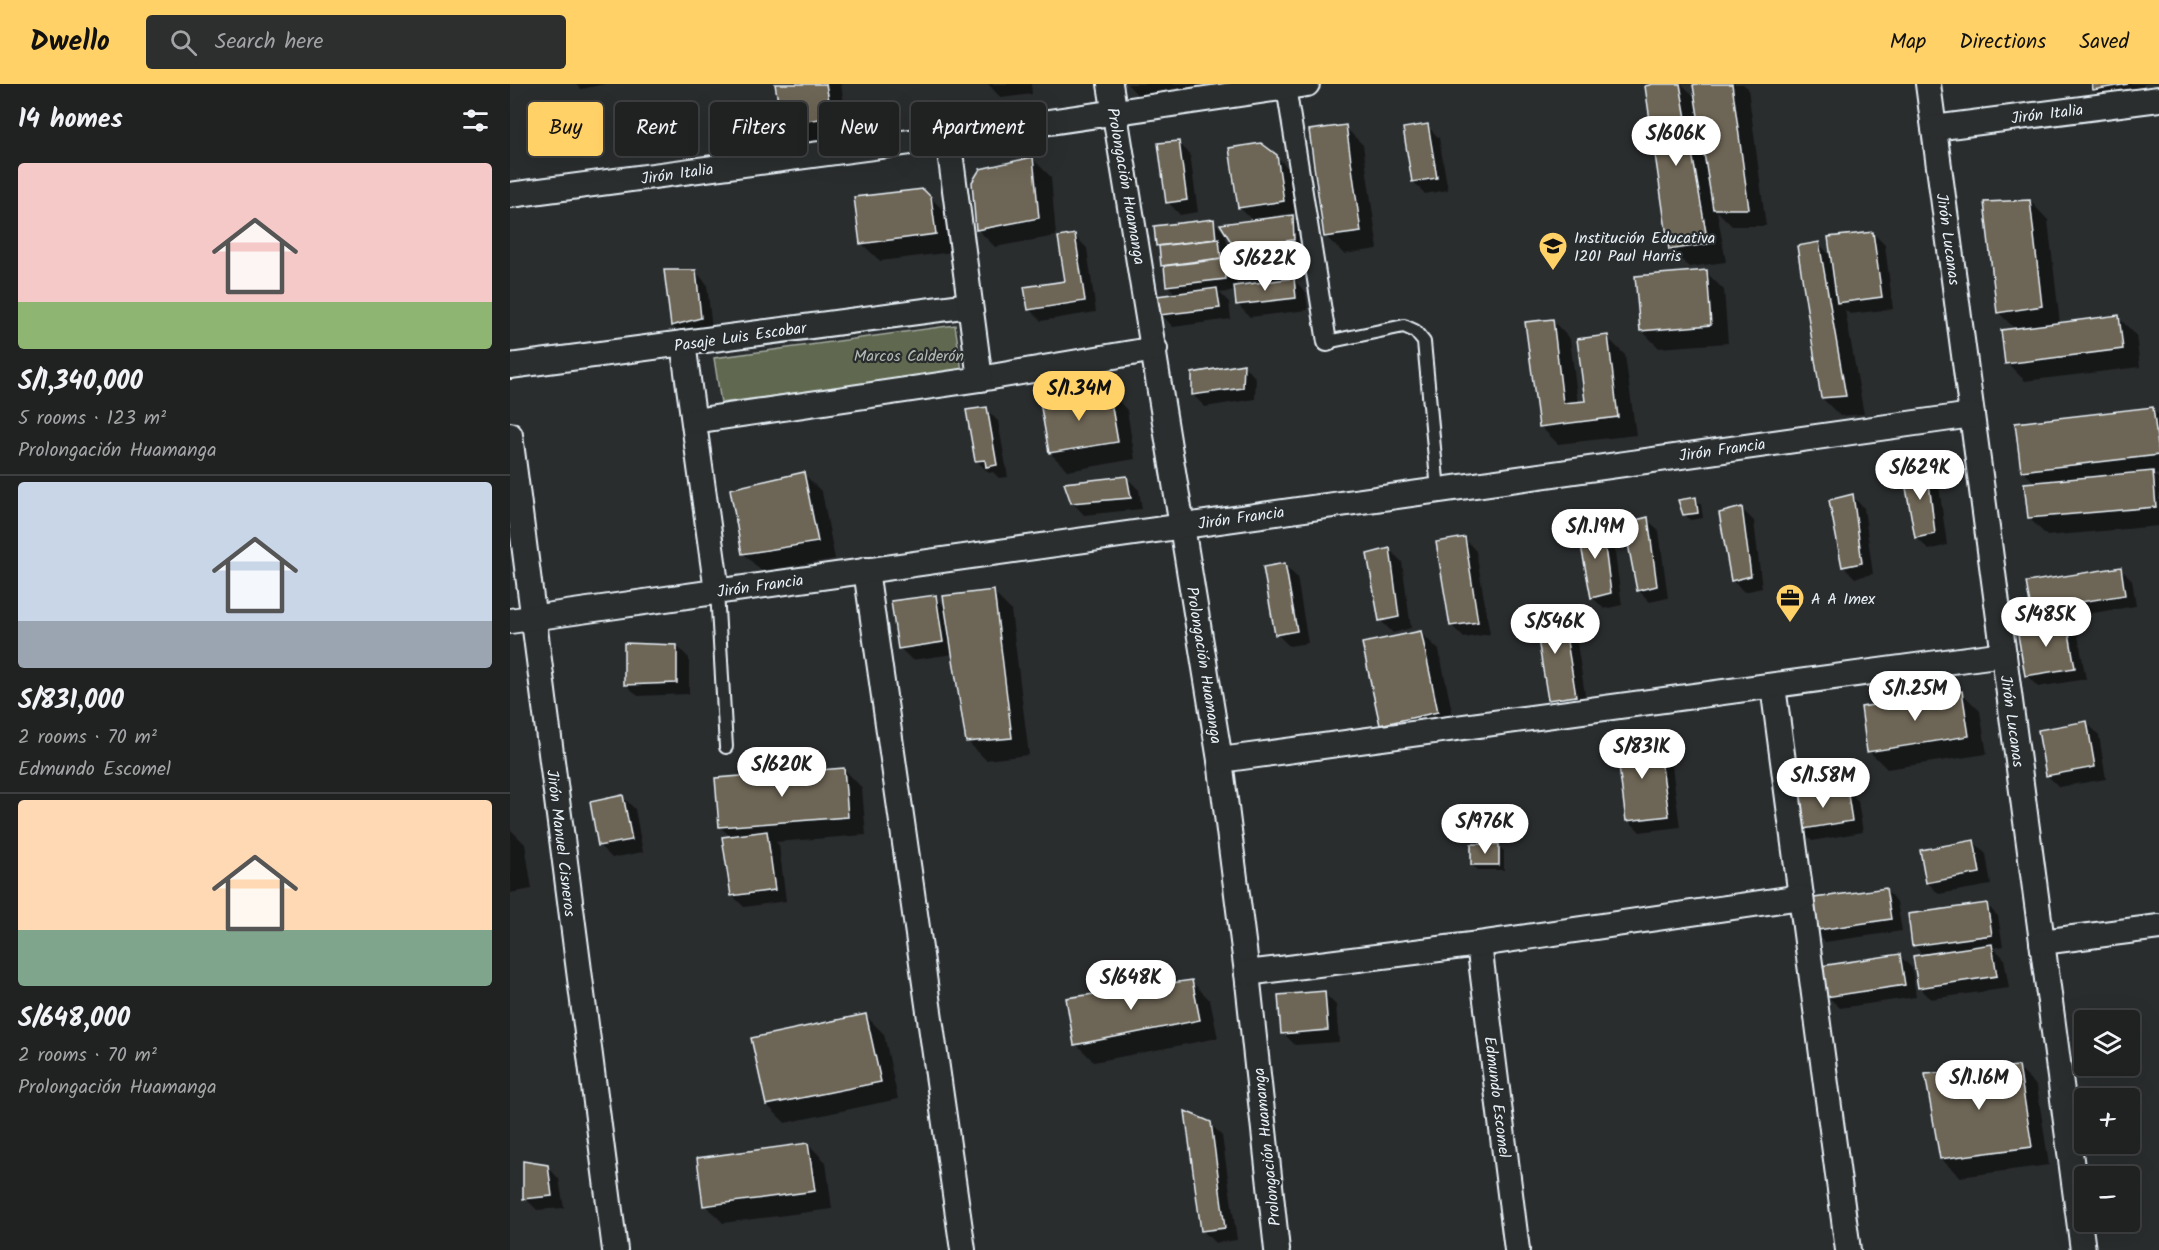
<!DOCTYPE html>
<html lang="en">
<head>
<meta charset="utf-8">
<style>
	body { margin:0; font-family:Kalam,sans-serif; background:#2d2f2f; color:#f1f3f6; height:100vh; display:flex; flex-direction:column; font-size:22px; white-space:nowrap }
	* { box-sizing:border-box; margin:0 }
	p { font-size:20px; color:#a2a4a5 }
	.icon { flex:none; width:33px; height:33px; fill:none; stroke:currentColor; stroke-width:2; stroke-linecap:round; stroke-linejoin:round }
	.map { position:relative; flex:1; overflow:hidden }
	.drawer { display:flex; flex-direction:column; background:#202222; width:510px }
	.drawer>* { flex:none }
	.guide { position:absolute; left:18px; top:18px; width:570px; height:54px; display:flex; gap:12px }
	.buttons { position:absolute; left:1564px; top:926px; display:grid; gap:12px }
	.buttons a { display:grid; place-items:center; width:66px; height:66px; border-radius:6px; background:#202222; box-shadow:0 6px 24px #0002,0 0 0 2px #3d3f40; font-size:30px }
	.price { position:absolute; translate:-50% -51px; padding:0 14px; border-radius:21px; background:#fff; color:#222; font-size:20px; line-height:39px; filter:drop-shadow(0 2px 3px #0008) }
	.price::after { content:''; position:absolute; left:50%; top:36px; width:18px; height:14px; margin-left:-9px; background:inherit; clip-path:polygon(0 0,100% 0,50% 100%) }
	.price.selected { background:#ffd166; color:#111 }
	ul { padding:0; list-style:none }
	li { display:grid; align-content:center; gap:12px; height:318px; padding:0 18px }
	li+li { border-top:2px solid #3d3f40 }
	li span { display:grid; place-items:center; height:186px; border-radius:6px; color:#555 }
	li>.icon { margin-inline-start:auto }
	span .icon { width:108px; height:108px; fill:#fffc; stroke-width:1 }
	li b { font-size:26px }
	h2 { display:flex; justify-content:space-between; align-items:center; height:72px; padding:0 18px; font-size:26px }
	.pill { padding:0 21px; border-radius:6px; background:#202222; box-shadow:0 6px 24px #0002,0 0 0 2px #3d3f40; font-size:21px; line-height:54px }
	.pill.selected { background:#ffd166; color:#111 }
	header { display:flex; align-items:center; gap:36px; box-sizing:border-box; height:84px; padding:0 30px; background:#ffd166; color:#111 }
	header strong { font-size:28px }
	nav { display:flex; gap:33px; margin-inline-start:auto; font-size:21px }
	.search { width:420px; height:54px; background:#2d2f2f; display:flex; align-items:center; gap:15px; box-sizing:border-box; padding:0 21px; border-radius:6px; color:#a2a4a5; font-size:22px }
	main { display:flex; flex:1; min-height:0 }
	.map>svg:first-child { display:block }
	.green { fill:#60684f; stroke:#a4aca4; stroke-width:1.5 }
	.shadow { fill:#0007 }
	.building { fill:#6d6555; stroke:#e8f1f8; stroke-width:1.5 }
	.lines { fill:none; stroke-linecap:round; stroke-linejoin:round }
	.service-casing { stroke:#e8f1f8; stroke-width:16 }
	.pedestrian-casing { stroke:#e8f1f8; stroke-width:22 }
	.minor-casing { stroke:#e8f1f8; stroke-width:28 }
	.service { stroke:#2a2d2e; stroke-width:12 }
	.pedestrian { stroke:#2a2d2e; stroke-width:18 }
	.minor { stroke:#2a2d2e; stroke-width:24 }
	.labels { text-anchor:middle; stroke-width:4.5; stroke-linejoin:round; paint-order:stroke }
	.street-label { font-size:16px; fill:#e8f1f8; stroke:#2a2d2e }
	.poi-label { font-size:16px; fill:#e8f1f8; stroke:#2a2d2e; text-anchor:start }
	.park-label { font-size:16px; fill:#b2bab4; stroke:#2a2d2e }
</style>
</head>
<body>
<header>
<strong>Dwello</strong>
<div class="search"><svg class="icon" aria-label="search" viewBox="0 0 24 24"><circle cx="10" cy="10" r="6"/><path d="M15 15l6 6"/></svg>Search here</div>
<nav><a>Map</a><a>Directions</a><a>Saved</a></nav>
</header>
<main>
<section class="drawer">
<h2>14 homes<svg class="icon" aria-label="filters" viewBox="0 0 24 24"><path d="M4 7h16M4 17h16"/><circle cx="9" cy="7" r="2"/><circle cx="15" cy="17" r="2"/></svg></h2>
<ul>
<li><span style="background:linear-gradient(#f6c9c9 75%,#8fb573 0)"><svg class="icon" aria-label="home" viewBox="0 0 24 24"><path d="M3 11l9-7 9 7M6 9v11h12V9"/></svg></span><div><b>S/1,340,000</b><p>5 rooms · 123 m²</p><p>Prolongación Huamanga</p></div></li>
<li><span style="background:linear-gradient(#c9d6e8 75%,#9aa5b1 0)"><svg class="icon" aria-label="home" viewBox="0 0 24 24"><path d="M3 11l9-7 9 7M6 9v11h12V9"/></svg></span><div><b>S/831,000</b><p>2 rooms · 70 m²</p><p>Edmundo Escomel</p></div></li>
<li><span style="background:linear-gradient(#ffd9b3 70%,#7fa58c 0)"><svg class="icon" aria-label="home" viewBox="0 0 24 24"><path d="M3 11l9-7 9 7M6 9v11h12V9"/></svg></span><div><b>S/648,000</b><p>2 rooms · 70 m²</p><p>Prolongación Huamanga</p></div></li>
</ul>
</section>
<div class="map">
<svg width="1649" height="1166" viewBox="0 0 1649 1166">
	<rect width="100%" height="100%" fill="#2a2d2e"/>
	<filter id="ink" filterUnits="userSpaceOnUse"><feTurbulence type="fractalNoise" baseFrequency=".0167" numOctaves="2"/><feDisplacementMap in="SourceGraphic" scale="12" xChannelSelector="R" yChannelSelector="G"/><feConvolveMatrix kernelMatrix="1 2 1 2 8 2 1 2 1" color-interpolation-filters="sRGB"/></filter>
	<g filter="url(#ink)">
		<path class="green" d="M445,241l7,46 -241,32 -7,-45z"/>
		<g class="shadow">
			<path d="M66,0h30l-25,5z"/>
			<path d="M267,0h64l8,51 -47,8 -19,-19z"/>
			<path d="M478,0h43l1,10 -31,4z"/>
			<path d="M617,0h93l1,6 -77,12z"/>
			<path d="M1151,0h21l15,15 2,-15h44l5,4 18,138h-34l-15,-15 9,51 -37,5 -18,-18z"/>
			<path d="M1583,0h51l3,18 -35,6 -18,-19z"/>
			<path d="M917,42l12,12 9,52 -23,4 -12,-13z"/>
			<path d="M835,43l18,18 15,104 -34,5 -19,-18z"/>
			<path d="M668,58l12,12 8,58 -18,3 -12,-13z"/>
			<path d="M766,72l12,12 7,45 -22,3v3l19,-2 12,12 1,23 -58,6 -12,-12 19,-24 -14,-14z"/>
			<path d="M523,75l18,18 5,59 -61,11 -18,-18z"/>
			<path d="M413,106l26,26 4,36 -73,9 -19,-18z"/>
			<path d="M1520,117l18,19 12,104 58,-7 18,18 4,32 -115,14 -18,-18 9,-33 -18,-18z"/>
			<path d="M703,137l12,12 12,54 57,-7 12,12 2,18 -58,7 -12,-12 -2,-14 -16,2 9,9 2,17 -58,8 -12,-13 16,-19 -10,-10 -2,-17 -2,-3 -3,-17 -3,-3z"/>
			<path d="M1363,149l12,12 8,64 -43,5 -5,-4 19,104 -24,2 -18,-18 -3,-154 13,13z"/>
			<path d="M565,152l12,12 9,64 -55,9 -12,-12 38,-27z"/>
			<path d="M156,187h29l12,13 5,46 -28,8 -12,-12z"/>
			<path d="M1196,188l18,18 4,53 -69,5 -18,-18z"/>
			<path d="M1042,236l18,19 8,64 9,-1 20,-65 18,18 11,80 -78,9 -18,-18z"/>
			<path d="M734,282l12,12 -1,21 -50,8 -12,-12v-21z"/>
			<path d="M599,307l18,19 8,49 -67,12 -18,-18z"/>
			<path d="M1642,324l7,7v59l-4,1 4,4v47l-112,10 -18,-18 6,-35 -13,-13z"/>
			<path d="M476,325l12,12 10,56 -9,1 -6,-6 -4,1 -12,-12z"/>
			<path d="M1416,383l12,12 9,66 -18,5 -12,-12z"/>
			<path d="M294,390l18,18 13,67 -74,12 -18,-18z"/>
			<path d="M617,394l12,12 3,19 -58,6 -12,-13z"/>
			<path d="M1342,412l12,12 9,66 -18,4 -12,-12z"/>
			<path d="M1185,415l6,5 2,14 -13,2 -6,-6z"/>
			<path d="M1232,425l12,12 8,67 -18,4 -12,-12z"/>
			<path d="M1137,435l12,12 9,67 -18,4 -12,-12z"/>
			<path d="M1091,442l12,12 9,67 -18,4 -12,-12z"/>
			<path d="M954,454l12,13 14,83 -26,4 -12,-12 -14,-83z"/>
			<path d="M880,466l12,12 9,66 -18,5 -12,-12z"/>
			<path d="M774,481l13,12 11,66 -19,3 -12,-12z"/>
			<path d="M1610,484l12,12 4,26 -92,15 -12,-12z"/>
			<path d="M483,508l18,18 18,145 -43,5 -18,-18 -14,-88 -42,6 -12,-12 36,-51 10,10z"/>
			<path d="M1051,528l13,12 13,83 -25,5 -12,-12z"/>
			<path d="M1556,538l12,13 8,44 -48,8 -12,-12z"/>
			<path d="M910,548l19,18 17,80 -57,12 -18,-18z"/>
			<path d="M167,562l12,12v36l-51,2 -13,-12z"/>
			<path d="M1452,609l18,18 7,43 -100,15 -18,-18z"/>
			<path d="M1577,639l12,12 7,44 -47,8 -12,-12z"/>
			<path d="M1148,655l12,12 10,76 -40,5 -12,-12z"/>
			<path d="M334,685l18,19 4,47 -90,7 3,3 7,56 -42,6 -12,-12 -1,-58 -11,-10z"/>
			<path d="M1336,705l12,12 5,31 -51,9 -13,-12z"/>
			<path d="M113,713l12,12 8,43 -31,6 -12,-12z"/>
			<path d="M0,745l15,15 7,45 -22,4z"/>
			<path d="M1464,758l12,12 5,31 -52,9 -12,-12z"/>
			<path d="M988,761l6,6v19h-26l-6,-5z"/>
			<path d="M1375,805l12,13 5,29 -77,11 -12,-12z"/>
			<path d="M1476,820l12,12 5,30 -9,2 10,10 5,30 -78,11 -12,-12 5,-31 -10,-11z"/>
			<path d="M1390,872l12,12 4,29 -76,11 -13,-12z"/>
			<path d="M682,898l18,18 8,38 -124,24 -18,-18z"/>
			<path d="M814,909l12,12 3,37 -44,3 -12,-12z"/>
			<path d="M356,932l18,18 14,65 -113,24 -18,-18z"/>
			<path d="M1508,984l19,18 12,79 -89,12 -19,-18z"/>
			<path d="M700,1039l12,13 15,104 -22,3 -12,-12z"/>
			<path d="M298,1060l18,18 6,47 -109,14 -18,-18z"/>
			<path d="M37,1082l12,13 5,29 -27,2 -12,-12z"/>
		</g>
		<g class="building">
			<path d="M265,0h51l6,33 -50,8z"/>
			<path d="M1143,0h27l28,160 -39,6 -24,-164z"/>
			<path d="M1186,0h36l17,125h-36l-20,-124z"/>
			<path d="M1582,0h36l-35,6z"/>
			<path d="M918,40l9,54 -25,4 -9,-54z"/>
			<path d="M836,41l15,107 -37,5 -15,-107z"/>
			<path d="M669,57l8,59 -21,3 -8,-60z"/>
			<path d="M751,59l16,12 7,46 -46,7 -9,-60z"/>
			<path d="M523,73l6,61 -63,12 -4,-48 8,-13z"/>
			<path d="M413,105l8,8 5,37 -76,10 -6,-47z"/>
			<path d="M1520,116l12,106 -45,7 -13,-111z"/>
			<path d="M783,131l1,25 -60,7 -14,-23z"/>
			<path d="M704,135l2,20 -60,7 -2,-20z"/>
			<path d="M1363,148l9,65 -45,6 -9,-66z"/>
			<path d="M565,150l10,67 -57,9 -4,-23 41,-6 -7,-44z"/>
			<path d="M709,155l2,19 -60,8 -2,-20z"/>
			<path d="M1309,158l27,154 -25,2 -24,-152z"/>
			<path d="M714,175l2,20 -60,7 -2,-20z"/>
			<path d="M154,186h32l5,48 -30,8z"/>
			<path d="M1197,186l4,55 -71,6 -5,-55z"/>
			<path d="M784,194l2,20 -60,7 -2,-19z"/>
			<path d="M707,204l3,20 -60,7 -3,-19z"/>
			<path d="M1609,231l4,34 -118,15 -4,-34z"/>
			<path d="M1043,235l10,84 22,-2 -8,-62 31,-4 10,82 -79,10 -14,-105z"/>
			<path d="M734,280l-1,24 -51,7v-22z"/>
			<path d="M599,306l9,52 -69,11 -9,-51z"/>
			<path d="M477,323l10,58 -11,2 -1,-7 -10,1 -9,-51z"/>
			<path d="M1643,323l6,48 -138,16 -6,-48z"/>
			<path d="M1417,381l8,69 -20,4 -12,-67z"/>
			<path d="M1643,387l3,36 -128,11 -4,-35z"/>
			<path d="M294,388l14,70 -76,12 -12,-65z"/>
			<path d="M617,392l4,22 -60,5 -7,-20z"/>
			<path d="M1343,410l9,69 -20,4 -13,-67z"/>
			<path d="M1186,413l2,16 -15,2 -5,-15z"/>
			<path d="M1232,423l9,69 -20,5 -12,-68z"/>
			<path d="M1138,433l9,69 -20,5 -13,-68z"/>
			<path d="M1092,440l9,69 -20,5 -13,-68z"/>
			<path d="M955,453l13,85 -28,4 -14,-84z"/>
			<path d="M880,464l9,69 -20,4 -12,-67z"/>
			<path d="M775,479l12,68 -22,4 -12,-68z"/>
			<path d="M1611,483l4,28 -94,15 -5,-28z"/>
			<path d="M484,506l18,148 -46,4 -23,-146z"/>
			<path d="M426,511l7,47 -45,7 -7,-48z"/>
			<path d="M1052,527l14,85 -28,4 -14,-85z"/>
			<path d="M1557,537l8,47 -50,8 -8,-47z"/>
			<path d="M911,547l17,81 -58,13 -18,-82z"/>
			<path d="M114,559l53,2v38l-53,2z"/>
			<path d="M1452,607l7,45 -102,16 -6,-45z"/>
			<path d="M1577,637l8,46 -49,9 -8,-46z"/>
			<path d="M1148,654l11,78 -43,5 -10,-78z"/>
			<path d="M334,684l4,49 -129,10 -4,-49z"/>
			<path d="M1337,704l5,33 -54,9 -5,-33z"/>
			<path d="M113,711l9,45 -34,6 -8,-44z"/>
			<path d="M257,747l8,59 -44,6 -9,-59z"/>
			<path d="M1464,756l6,33 -54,10 -6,-33z"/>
			<rect x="961" y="760" width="28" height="21"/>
			<path d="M1376,804l5,31 -79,12 -5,-32z"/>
			<path d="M1477,819l5,32 -80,11 -4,-32z"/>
			<path d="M1482,860l5,32 -79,12 -5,-32z"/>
			<path d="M1390,870l5,31 -79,12 -5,-31z"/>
			<path d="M682,896l8,40 -126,25 -8,-47z"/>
			<path d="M815,907l3,39 -47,4 -3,-39z"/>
			<path d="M356,930l15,68 -115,23 -15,-67z"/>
			<path d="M1509,982l13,81 -92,12 -15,-85z"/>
			<path d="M675,1027l26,11 14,106 -24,3z"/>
			<path d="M298,1059l7,48 -112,15 -6,-48z"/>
			<path d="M13,1077l25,4 4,31 -29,3z"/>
		</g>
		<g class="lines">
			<g class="service-casing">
				<g id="service">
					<path d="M817,258l77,-16 11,5 9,11 14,148"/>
					<path d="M207,507l9,156"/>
				</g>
			</g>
			<g class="pedestrian-casing">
				<path id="pedestrian" d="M776,3l41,255"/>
			</g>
			<g class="minor-casing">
				<g id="minor">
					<path d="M600,0l110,676 27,213 30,277"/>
					<path d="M1418,0l155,1166"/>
					<path d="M1424,44l225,-29"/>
					<path d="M0,111l438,-58 359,-53"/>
					<path d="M173,259l34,248"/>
					<path d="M0,282l460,-61"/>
					<path d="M470,295l175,-30"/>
					<path d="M184,337l286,-42 -32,-242"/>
					<path d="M0,351l105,815"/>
					<path d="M356,486l97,680"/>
					<path d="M0,537l1462,-206"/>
					<path d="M1263,602l75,564"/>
					<path d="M710,676l784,-106"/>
					<path d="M1532,858l117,-15"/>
					<path d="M969,860l38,306"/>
					<path d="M737,889l232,-29 322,-47"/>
				</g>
			</g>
			<use href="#service" class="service"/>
			<use href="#pedestrian" class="pedestrian"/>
			<use href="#minor" class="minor"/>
		</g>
	</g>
	<defs>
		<g id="school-pin" transform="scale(1.5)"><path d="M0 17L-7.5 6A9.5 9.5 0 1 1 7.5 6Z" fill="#ffd166" stroke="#2a2d2e"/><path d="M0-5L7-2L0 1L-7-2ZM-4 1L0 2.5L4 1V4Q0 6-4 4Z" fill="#111"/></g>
		<g id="office-pin" transform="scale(1.5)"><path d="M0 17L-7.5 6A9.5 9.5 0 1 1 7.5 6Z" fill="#ffd166" stroke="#2a2d2e"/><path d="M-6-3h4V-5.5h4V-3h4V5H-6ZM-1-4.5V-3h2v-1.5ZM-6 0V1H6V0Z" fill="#111"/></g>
	</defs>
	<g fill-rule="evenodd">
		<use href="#school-pin" x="1043" y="162"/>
		<use href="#office-pin" x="1280" y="514"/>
	</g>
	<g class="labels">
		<g class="street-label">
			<text transform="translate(1537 29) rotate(-7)" y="6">Jirón Italia</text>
			<text transform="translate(167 89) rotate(-8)" y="6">Jirón Italia</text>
			<text transform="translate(617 102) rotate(80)" y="6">Prolongación Huamanga</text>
			<text transform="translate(1439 155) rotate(82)" y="6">Jirón Lucanas</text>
			<text transform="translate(230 252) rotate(-8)" y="6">Pasaje Luis Escobar</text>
			<text transform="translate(1212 365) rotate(-8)" y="6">Jirón Francia</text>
			<text transform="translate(731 433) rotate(-8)" y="6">Jirón Francia</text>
			<text transform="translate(250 501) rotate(-8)" y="6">Jirón Francia</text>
			<text transform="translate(695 581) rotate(81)" y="6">Prolongación Huamanga</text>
			<text transform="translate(1503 637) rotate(82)" y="6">Jirón Lucanas</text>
			<text transform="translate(52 759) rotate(83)" y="6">Jirón Manuel Cisneros</text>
			<text transform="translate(988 1013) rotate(83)" y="6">Edmundo Escomel</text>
			<text transform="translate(756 1063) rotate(-96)" y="6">Prolongación Huamanga</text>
		</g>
		<g class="poi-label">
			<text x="1064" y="159">Institución Educativa<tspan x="1064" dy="18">1201 Paul Harris</tspan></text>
			<text x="1301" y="520">A A Imex</text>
		</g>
		<g class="park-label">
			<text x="399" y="277">Marcos Calderón</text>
		</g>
	</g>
</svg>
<div class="buttons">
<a><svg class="icon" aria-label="layers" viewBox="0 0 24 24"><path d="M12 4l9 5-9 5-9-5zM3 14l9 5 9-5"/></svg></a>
<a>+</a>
<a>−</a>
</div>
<b class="price" style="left:1166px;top:83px">S/606K</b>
<b class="price" style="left:755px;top:208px">S/622K</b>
<b class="price selected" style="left:569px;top:338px">S/1.34M</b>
<b class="price" style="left:1410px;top:417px">S/629K</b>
<b class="price" style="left:1085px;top:476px">S/1.19M</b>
<b class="price" style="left:1536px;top:564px">S/485K</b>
<b class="price" style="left:1045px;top:571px">S/546K</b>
<b class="price" style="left:1405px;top:638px">S/1.25M</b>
<b class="price" style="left:1132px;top:696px">S/831K</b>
<b class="price" style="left:272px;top:714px">S/620K</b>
<b class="price" style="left:1313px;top:725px">S/1.58M</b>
<b class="price" style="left:975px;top:771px">S/976K</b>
<b class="price" style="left:621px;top:927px">S/648K</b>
<b class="price" style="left:1469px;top:1027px">S/1.16M</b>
<div class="guide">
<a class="pill selected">Buy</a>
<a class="pill">Rent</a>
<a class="pill">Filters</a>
<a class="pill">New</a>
<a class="pill">Apartment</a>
</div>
</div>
</main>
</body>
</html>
